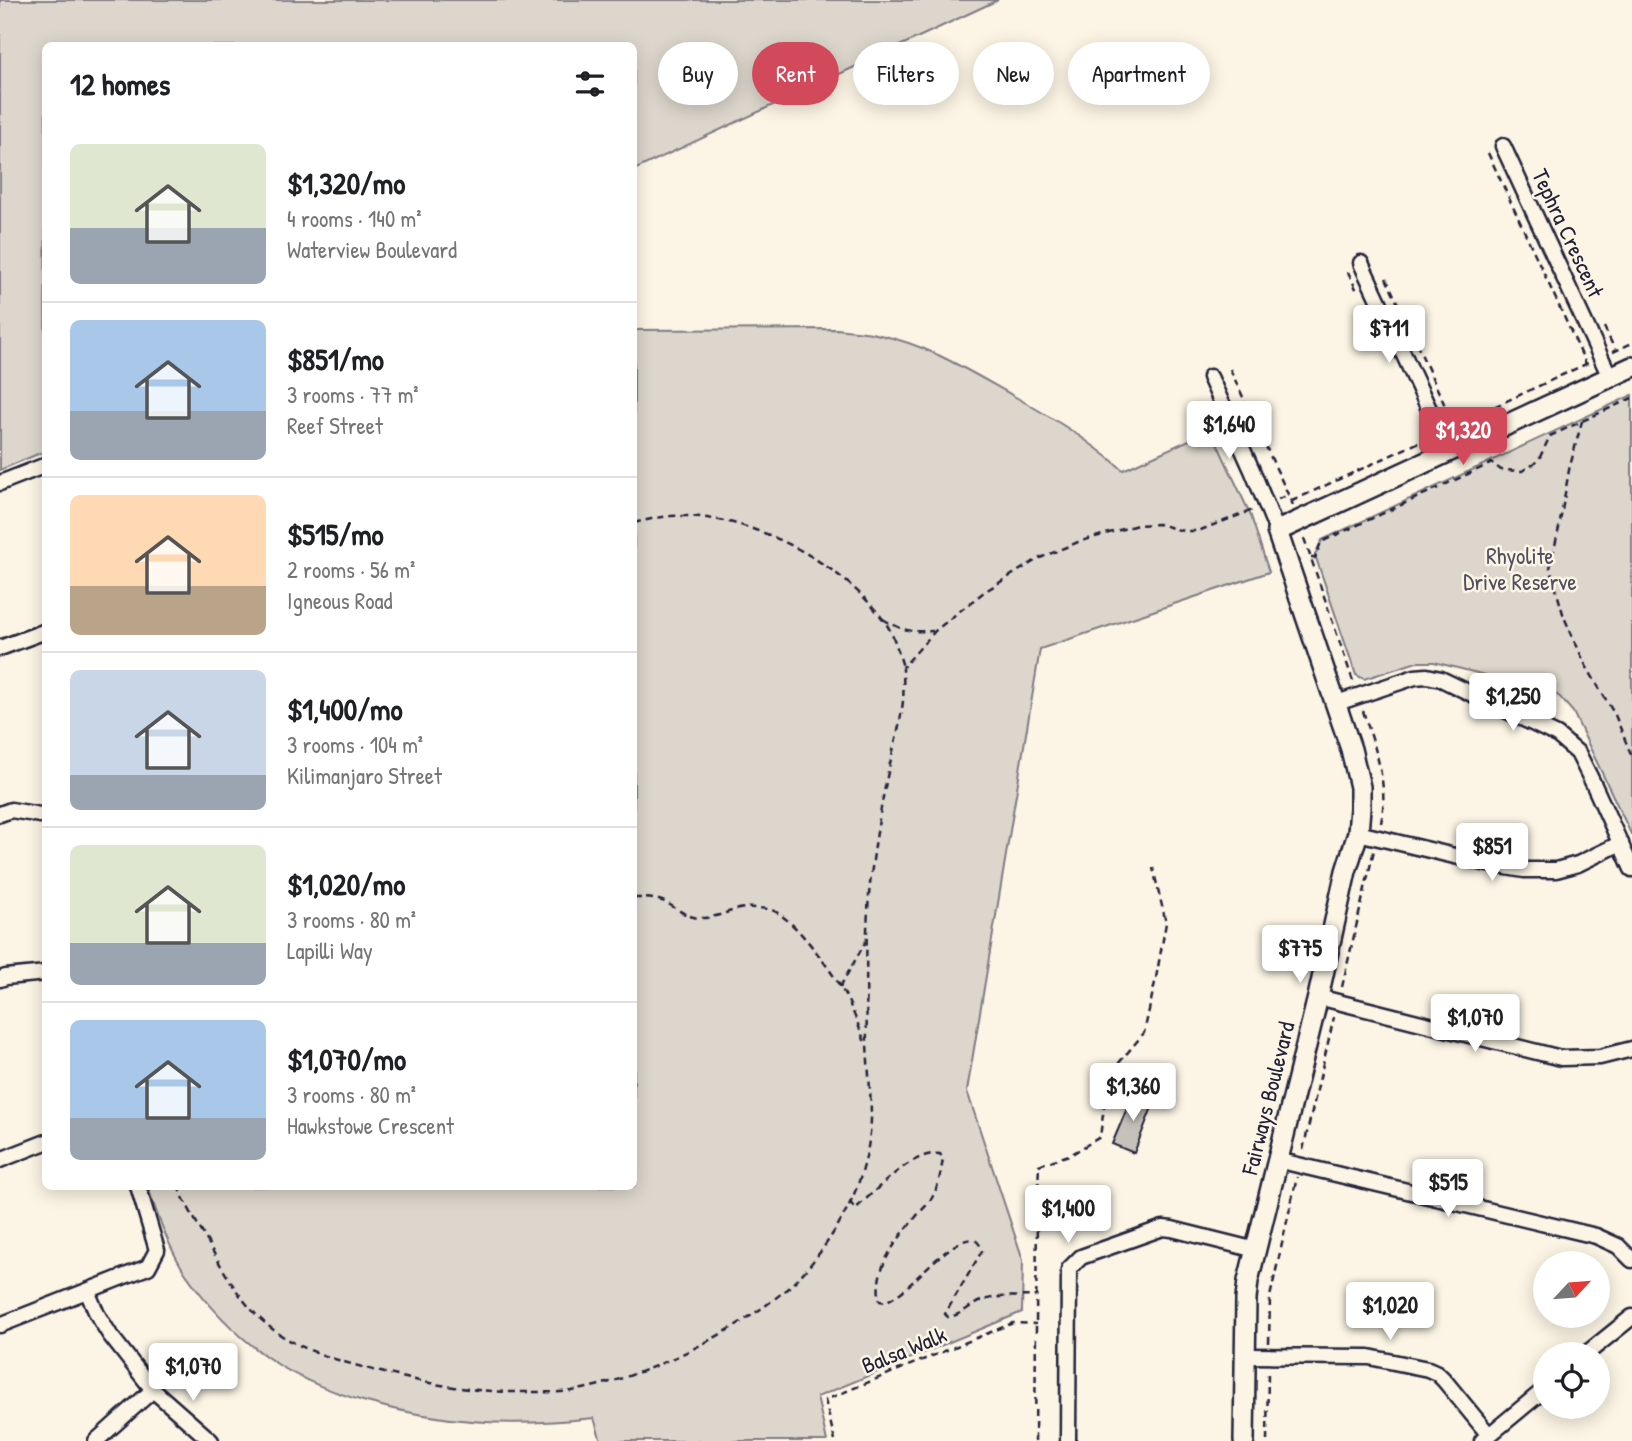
<!DOCTYPE html>
<html lang="en">
<head>
<meta charset="utf-8">
<style>
	body { margin:0; font-family:"Patrick Hand",sans-serif; background:#f2f2f2; color:#202124; height:100vh; display:flex; flex-direction:column; font-size:26px; white-space:nowrap }
	* { box-sizing:border-box; margin:0 }
	p { font-size:23px; color:#757577 }
	.icon { flex:none; width:38px; height:38px; fill:none; stroke:currentColor; stroke-width:2; stroke-linecap:round; stroke-linejoin:round }
	.map { position:relative; flex:1; overflow:hidden }
	.sheet { position:absolute; left:42px; top:42px; width:595px; height:1148px; display:flex; flex-direction:column; background:#fff; border-radius:10px; box-shadow:0 4px 18px #0003 }
	.sheet>* { flex:none }
	.hud { position:absolute; left:658px; top:42px; width:665px; height:63px; display:flex; gap:14px }
	.needle { width:46px; rotate:64deg }
	.controls { position:absolute; left:1533px; top:1251px; display:grid; gap:14px }
	.controls a { display:grid; place-items:center; width:77px; height:77px; border-radius:50%; background:#fff; box-shadow:0 4px 18px #0003; font-size:35px }
	.price { position:absolute; translate:-50% -60px; padding:0 16px; border-radius:7px; background:#fff; color:#222; font-size:23px; line-height:46px; filter:drop-shadow(0 2px 4px #0008) }
	.price::after { content:''; position:absolute; left:50%; top:42px; width:21px; height:16px; margin-left:-10px; background:inherit; clip-path:polygon(0 0,100% 0,50% 100%) }
	.price.selected { background:#d1495b; color:#fff }
	ul { padding:0; list-style:none }
	li { display:flex; align-items:center; gap:21px; height:175px; padding:0 28px }
	li+li { border-top:2px solid #e0e0e0 }
	li span { display:grid; place-items:center; flex:none; width:196px; height:140px; border-radius:10px; color:#555 }
	li>.icon { margin-inline-start:auto }
	span .icon { width:84px; height:84px; fill:#fffc; stroke-width:1 }
	li b { font-size:30px }
	h2 { display:flex; justify-content:space-between; align-items:center; height:84px; padding:0 28px; font-size:30px }
	.tag { padding:0 24px; border-radius:32px; background:#fff; box-shadow:0 4px 18px #0003; font-size:24px; line-height:63px }
	.tag.selected { background:#d1495b; color:#fff }
	.map>svg:first-child { display:block }
	.green { fill:#dcd6cc; stroke:#7f7c84; stroke-width:2 }
	.building { fill:#c6c1bb; stroke:#22223b; stroke-width:2 }
	.lines { fill:none; stroke-linecap:round; stroke-linejoin:round }
	.street-casing { stroke:#22223b; stroke-width:19 }
	.secondary-casing { stroke:#22223b; stroke-width:24 }
	.path { stroke:#22223b; stroke-width:2.5; stroke-dasharray:7 5; stroke-linecap:butt }
	.street { stroke:#fcf5e5; stroke-width:14 }
	.secondary { stroke:#fcf5e5; stroke-width:19 }
	.labels { text-anchor:middle; stroke-width:5; stroke-linejoin:round; paint-order:stroke }
	.street-label { font-size:23px; fill:#22223b; stroke:#fcf5e5 }
	.park-label { font-size:23px; fill:#504f5f; stroke:#fcf5e5 }
</style>
</head>
<body>
<div class="map">
<svg width="1632" height="1441" viewBox="0 0 1632 1441">
	<rect width="100%" height="100%" fill="#fcf5e5"/>
	<filter id="ink" filterUnits="userSpaceOnUse"><feTurbulence type="fractalNoise" baseFrequency=".0143" numOctaves="2"/><feDisplacementMap in="SourceGraphic" scale="14" xChannelSelector="R" yChannelSelector="G"/><feConvolveMatrix kernelMatrix="1 2 1 2 8 2 1 2 1" color-interpolation-filters="sRGB"/></filter>
	<g filter="url(#ink)">
		<g class="green">
			<path d="M0,0h998l-364,170v-124h-588l-1,405 -45,19z"/>
			<path d="M837,329c14,2 29,2 43,6 48,10 89,36 132,60 42,24 75,43 111,75l88,-40 40,86 18,56 -229,77 -73,442 56,169 -1,52 -205,85 10,44h-226l-7,-23c-81,9 -153,6 -231,-17 -34,-10 -67,-23 -96,-44 -32,-23 -59,-51 -81,-83 -17,-25 -29,-59 -38,-87l486,-1v-856z"/>
			<path d="M1632,395v441l-59,-124 -13,-15 -8,-5 -118,-30h-17l-53,17 -8,-4 -41,-120 7,-15z"/>
		</g>
		<path class="building" d="M1133,1094l21,8 -20,51 -22,-9z"/>
		<g class="lines">
			<g class="street-casing">
				<g id="street">
					<path d="M1503,146l107,231"/>
					<path d="M1361,263l88,189"/>
					<path d="M1210,377l42,93 25,61"/>
					<path d="M0,483l46,-18"/>
					<path d="M0,648l46,-17"/>
					<path d="M1337,703l78,-26 12,-1 14,3 116,56 21,18 15,30 39,86"/>
					<path d="M0,814l11,-4 35,6"/>
					<path d="M1358,833l130,31 36,6h32l22,-6 43,-21"/>
					<path d="M0,979l6,-2 40,-4"/>
					<path d="M1318,997l243,61 39,-1 32,-8"/>
					<path d="M0,1160l46,-18"/>
					<path d="M1277,1160l319,76 22,10 14,14"/>
					<path d="M87,1291l10,23 13,21 43,55 58,51"/>
					<path d="M0,1325l148,-58 9,-17 -19,-64"/>
					<path d="M1586,1354l46,-37"/>
					<path d="M1245,1356l124,1 59,12 9,4 7,7 45,55"/>
					<path d="M96,1441l57,-51"/>
					<path d="M1068,1441l1,-172 12,-12 82,-29 9,1 84,21"/>
					<path d="M1482,1441l63,-52"/>
				</g>
			</g>
			<g class="secondary-casing">
				<path id="secondary" d="M1244,1441l2,-142 2,-18 70,-284 28,-126 12,-38 2,-25v-21l-9,-38 -74,-218 355,-164"/>
			</g>
			<g class="path">
				<path d="M1488,153l98,211"/>
				<path d="M1348,272l10,21"/>
				<path d="M1386,278l68,147"/>
				<path d="M1604,327l11,23"/>
				<path d="M1613,352l19,-9"/>
				<path d="M1230,369l63,136"/>
				<path d="M1582,421l-13,49 -10,58 -9,40 14,49 21,47 30,51 17,42"/>
				<path d="M1451,427l137,-64"/>
				<path d="M1278,499l11,-4"/>
				<path d="M1292,501l134,-62"/>
				<path d="M634,523c12,-3 24,-6 37,-7 76,-3 164,42 211,102 11,13 16,33 21,49"/>
				<path d="M1304,538l50,146"/>
				<path d="M1311,558h4l6,-16 171,-79 9,7 21,1 12,-7 6,-7 10,-21 82,-38"/>
				<path d="M883,619c20,12 27,13 50,12"/>
				<path d="M1363,711c12,37 26,73 18,112"/>
				<path d="M634,898c10,0 21,0 31,4 11,6 21,15 34,16 21,1 34,-12 57,-10 5,0 12,1 16,2 21,8 56,56 68,76 11,18 18,39 26,59"/>
				<path d="M840,987l26,-46"/>
				<path d="M1342,987l32,-137"/>
				<path d="M1303,1150l31,-133"/>
				<path d="M178,1186c8,19 19,37 29,55 19,34 38,70 71,92 26,19 72,31 103,39 51,13 97,21 150,20 13,0 27,1 41,-1 70,-12 162,-57 216,-103 25,-23 46,-53 61,-83 13,-26 21,-57 22,-86 0,-26 -3,-51 -4,-76 -1,-53 -2,-106 3,-159 4,-34 9,-68 16,-102 5,-27 14,-53 17,-81 1,-11 0,-23 0,-34l32,-36 16,-13 33,-26 54,-33 40,-17 59,-17 21,-1 25,7h15l55,-21"/>
				<path d="M850,1202l5,7c20,-17 57,-59 85,-55l3,5c-2,12 -4,26 -10,37 -3,6 -9,12 -14,17 -20,25 -47,54 -39,88l5,1c8,-4 16,-9 23,-16 11,-9 66,-72 74,-35l-37,63 3,3c13,-1 24,-14 36,-17 16,-5 36,-3 53,-4"/>
				<path d="M1269,1343l1,-46 27,-120"/>
				<path d="M835,1441l-10,-41 188,-77 23,1"/>
				<path d="M1035,1441l2,-230 2,-46 33,-11 28,-17 5,-37 13,-36 26,-31 12,-55 10,-55 -13,-55"/>
				<path d="M1267,1441l1,-71"/>
			</g>
			<use href="#street" class="street"/>
			<use href="#secondary" class="secondary"/>
		</g>
	</g>
	<g class="labels">
		<g class="street-label">
			<text transform="translate(1568 233) rotate(65)" y="8">Tephra Crescent</text>
			<text transform="translate(1268 1098) rotate(-76)" y="8">Fairways Boulevard</text>
			<text transform="translate(904 1350) rotate(-22)" y="8">Balsa Walk</text>
		</g>
		<g class="park-label">
			<text x="1520" y="564">Rhyolite<tspan x="1520" dy="26">Drive Reserve</tspan></text>
		</g>
	</g>
</svg>
<div class="controls">
<a><svg class="needle" viewBox="-14 -14 28 28"><path d="M0-13l5 13h-10z" fill="#e53935"/><path d="M0 13l5-13h-10z" fill="#757577"/></svg></a>
<a><svg class="icon" aria-label="locate" viewBox="0 0 24 24"><circle cx="12" cy="12" r="6"/><path d="M12 2v4M12 18v4M2 12h4M18 12h4"/></svg></a>
</div>
<b class="price" style="left:1389px;top:365px">$711</b>
<b class="price" style="left:1229px;top:461px">$1,640</b>
<b class="price selected" style="left:1463px;top:467px">$1,320</b>
<b class="price" style="left:1513px;top:733px">$1,250</b>
<b class="price" style="left:1492px;top:883px">$851</b>
<b class="price" style="left:1300px;top:985px">$775</b>
<b class="price" style="left:1475px;top:1054px">$1,070</b>
<b class="price" style="left:1133px;top:1123px">$1,360</b>
<b class="price" style="left:1448px;top:1219px">$515</b>
<b class="price" style="left:1068px;top:1245px">$1,400</b>
<b class="price" style="left:1390px;top:1342px">$1,020</b>
<b class="price" style="left:193px;top:1403px">$1,070</b>
<div class="hud">
<a class="tag">Buy</a>
<a class="tag selected">Rent</a>
<a class="tag">Filters</a>
<a class="tag">New</a>
<a class="tag">Apartment</a>
</div>
<section class="sheet">
<h2>12 homes<svg class="icon" aria-label="filters" viewBox="0 0 24 24"><path d="M4 7h16M4 17h16"/><circle cx="9" cy="7" r="2"/><circle cx="15" cy="17" r="2"/></svg></h2>
<ul>
<li><span style="background:linear-gradient(#dfe7d0 60%,#9aa5b1 0)"><svg class="icon" aria-label="home" viewBox="0 0 24 24"><path d="M3 11l9-7 9 7M6 9v11h12V9"/></svg></span><div><b>$1,320/mo</b><p>4 rooms · 140 m²</p><p>Waterview Boulevard</p></div></li>
<li><span style="background:linear-gradient(#a9c7e8 65%,#9aa5b1 0)"><svg class="icon" aria-label="home" viewBox="0 0 24 24"><path d="M3 11l9-7 9 7M6 9v11h12V9"/></svg></span><div><b>$851/mo</b><p>3 rooms · 77 m²</p><p>Reef Street</p></div></li>
<li><span style="background:linear-gradient(#ffd9b3 65%,#b9a48a 0)"><svg class="icon" aria-label="home" viewBox="0 0 24 24"><path d="M3 11l9-7 9 7M6 9v11h12V9"/></svg></span><div><b>$515/mo</b><p>2 rooms · 56 m²</p><p>Igneous Road</p></div></li>
<li><span style="background:linear-gradient(#c9d6e8 75%,#9aa5b1 0)"><svg class="icon" aria-label="home" viewBox="0 0 24 24"><path d="M3 11l9-7 9 7M6 9v11h12V9"/></svg></span><div><b>$1,400/mo</b><p>3 rooms · 104 m²</p><p>Kilimanjaro Street</p></div></li>
<li><span style="background:linear-gradient(#dfe7d0 70%,#9aa5b1 0)"><svg class="icon" aria-label="home" viewBox="0 0 24 24"><path d="M3 11l9-7 9 7M6 9v11h12V9"/></svg></span><div><b>$1,020/mo</b><p>3 rooms · 80 m²</p><p>Lapilli Way</p></div></li>
<li><span style="background:linear-gradient(#a9c7e8 70%,#9aa5b1 0)"><svg class="icon" aria-label="home" viewBox="0 0 24 24"><path d="M3 11l9-7 9 7M6 9v11h12V9"/></svg></span><div><b>$1,070/mo</b><p>3 rooms · 80 m²</p><p>Hawkstowe Crescent</p></div></li>
</ul>
</section>
</div>
</body>
</html>
